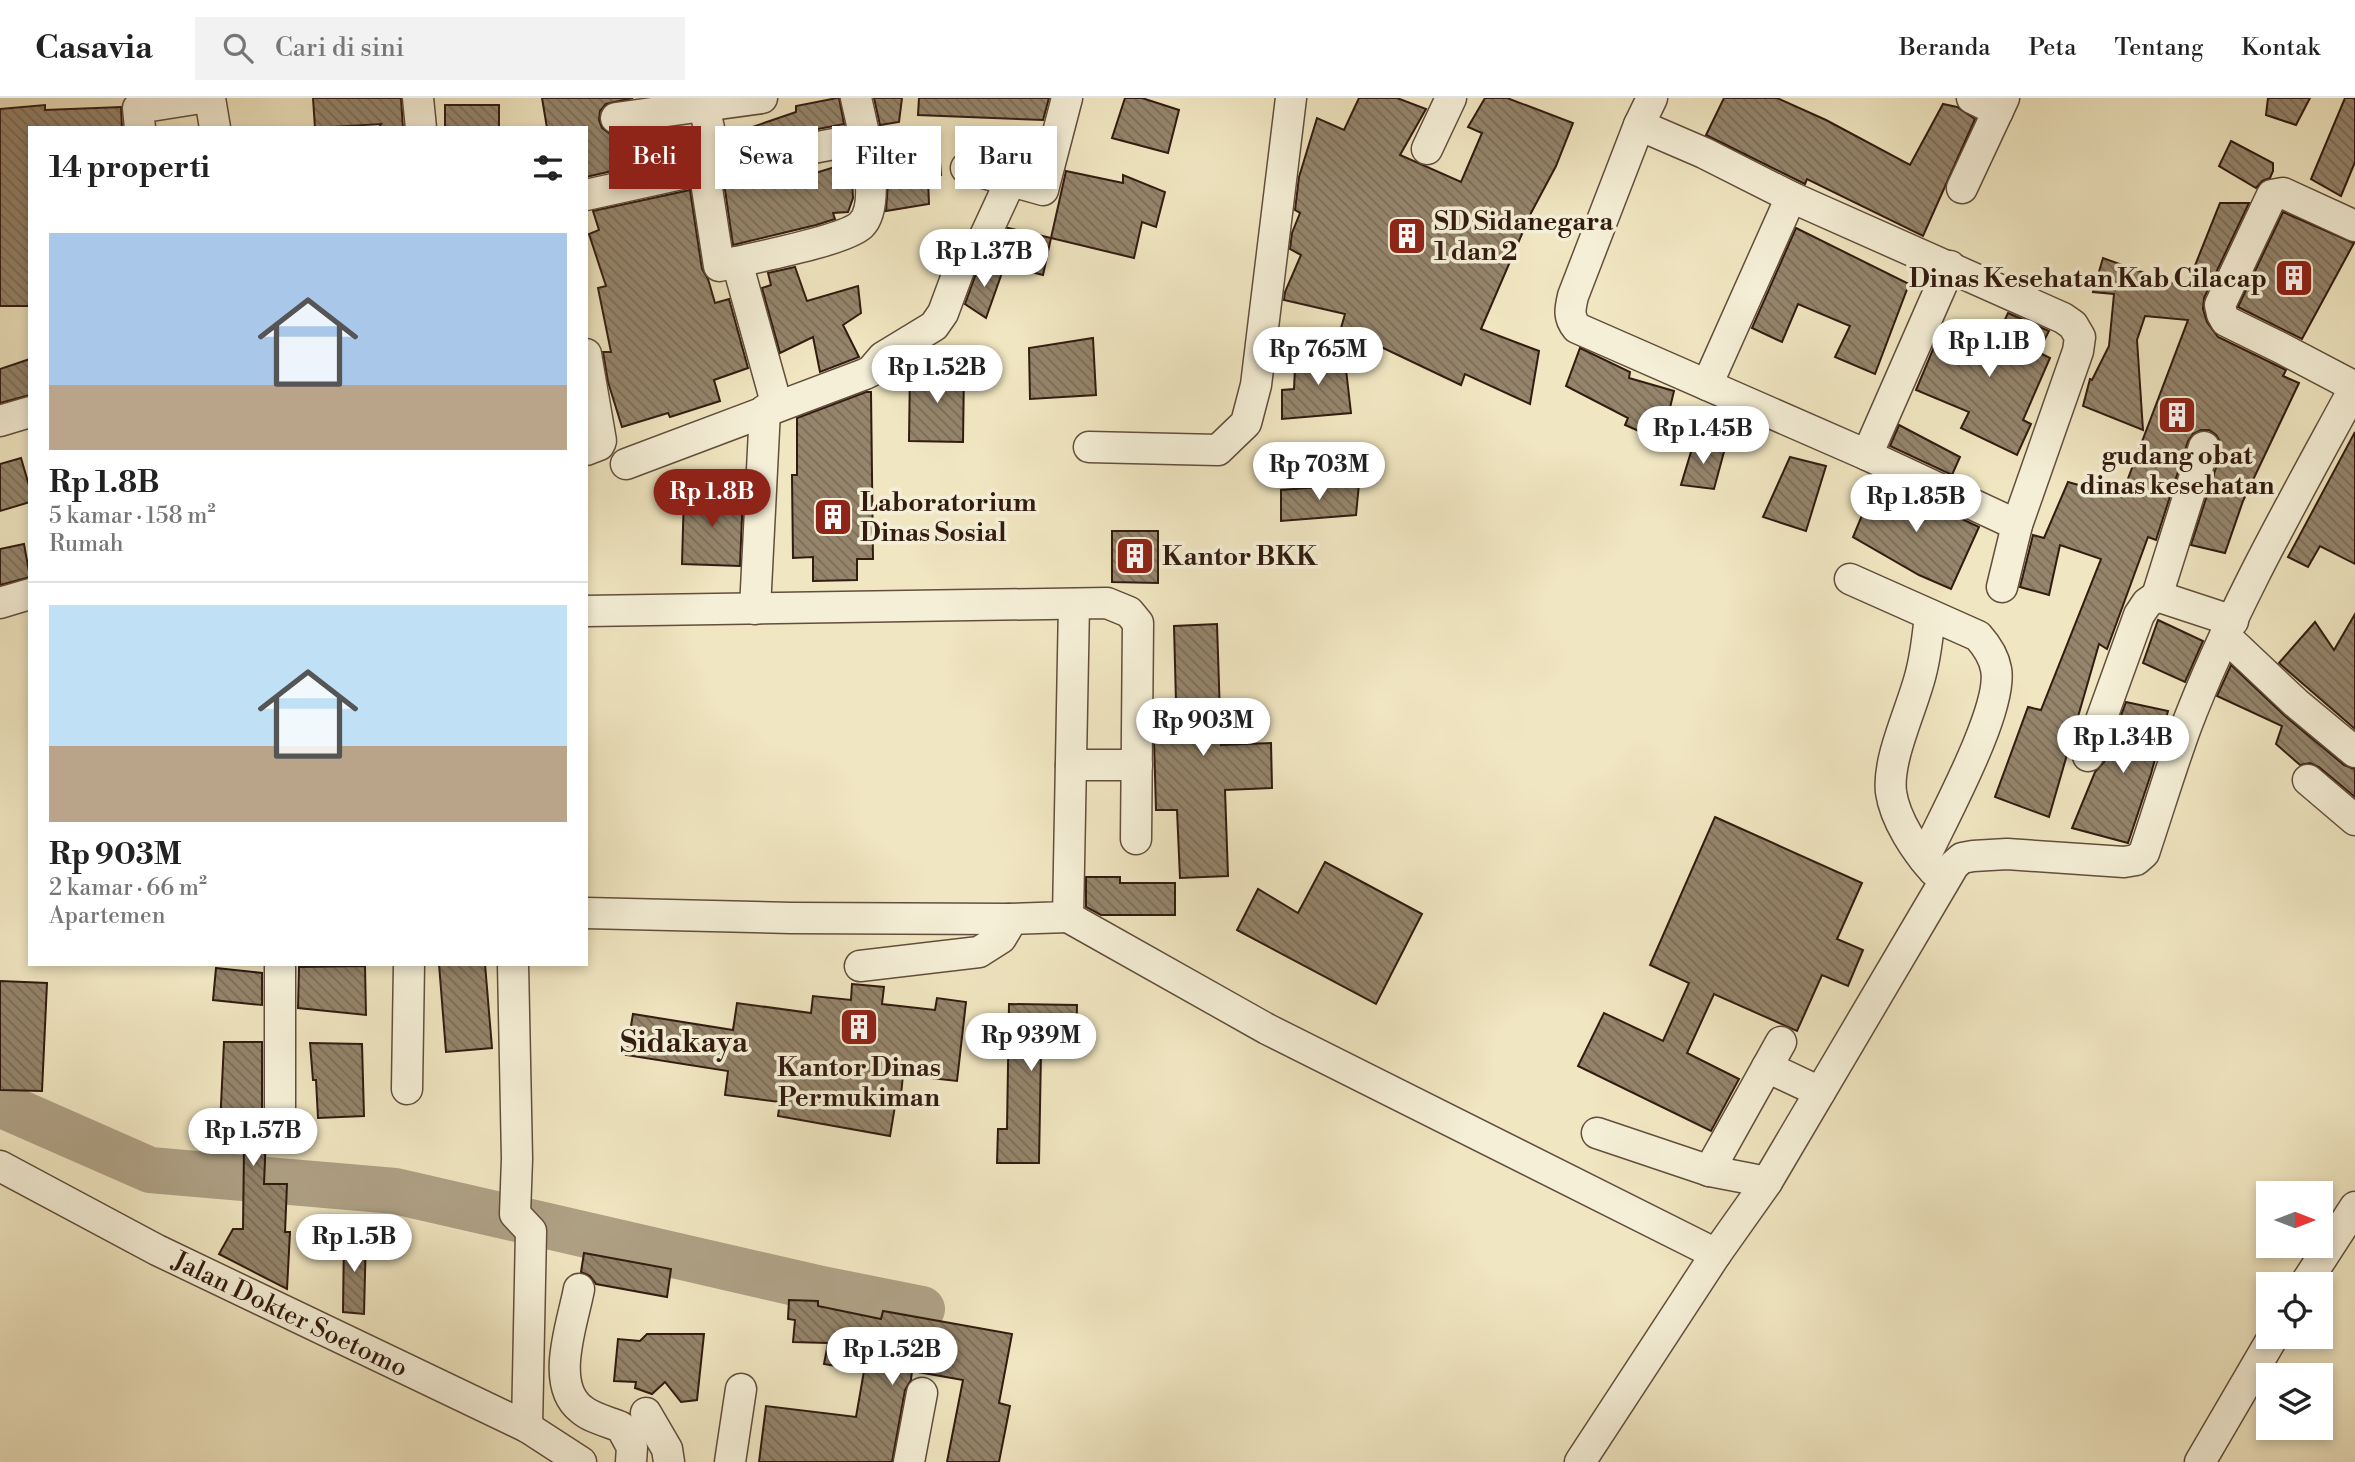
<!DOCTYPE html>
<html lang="id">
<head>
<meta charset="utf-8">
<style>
	body { margin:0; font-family:"Libre Bodoni",serif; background:#f2f2f2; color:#222; height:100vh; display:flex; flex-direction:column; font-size:26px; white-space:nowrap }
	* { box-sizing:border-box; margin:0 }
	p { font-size:23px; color:#767676 }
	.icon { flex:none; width:38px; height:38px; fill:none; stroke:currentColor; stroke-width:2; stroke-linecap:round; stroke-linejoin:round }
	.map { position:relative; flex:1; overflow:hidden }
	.drawer { position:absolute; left:28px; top:28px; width:560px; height:840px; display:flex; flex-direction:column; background:#fff; border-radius:0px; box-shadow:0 4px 10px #0003 }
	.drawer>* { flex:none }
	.hud { position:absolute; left:609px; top:28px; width:665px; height:63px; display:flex; gap:14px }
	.needle { width:46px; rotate:90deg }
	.tools { position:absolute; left:2256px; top:1083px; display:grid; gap:14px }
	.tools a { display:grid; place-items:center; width:77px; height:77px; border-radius:0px; background:#fff; box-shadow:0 4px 10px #0003; font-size:35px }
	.price { position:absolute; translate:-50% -60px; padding:0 16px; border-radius:24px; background:#fff; color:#222; font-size:23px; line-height:46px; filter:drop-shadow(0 2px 4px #0008) }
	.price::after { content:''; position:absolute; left:50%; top:42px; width:21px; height:16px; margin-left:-10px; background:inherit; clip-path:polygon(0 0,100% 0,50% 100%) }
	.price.active { background:#8f2418; color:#fff }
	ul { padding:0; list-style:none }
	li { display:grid; align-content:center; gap:14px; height:371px; padding:0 21px }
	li+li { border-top:2px solid #e0e0e0 }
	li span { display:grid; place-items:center; height:217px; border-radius:0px; color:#555 }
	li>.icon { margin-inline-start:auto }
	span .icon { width:126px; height:126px; fill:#fffc; stroke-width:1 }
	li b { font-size:30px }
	h2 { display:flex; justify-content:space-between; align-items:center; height:84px; padding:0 21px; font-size:30px }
	.pill { padding:0 24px; border-radius:0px; background:#fff; box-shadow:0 4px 10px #0003; font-size:24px; line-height:63px }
	.pill.active { background:#8f2418; color:#fff }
	header { display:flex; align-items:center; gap:42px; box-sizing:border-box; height:98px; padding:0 35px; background:#fff; border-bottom:2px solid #e0e0e0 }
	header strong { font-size:33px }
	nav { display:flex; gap:38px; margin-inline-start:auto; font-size:24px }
	.search { width:490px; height:63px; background:#f2f2f2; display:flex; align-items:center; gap:18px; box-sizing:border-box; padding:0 24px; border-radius:0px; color:#767676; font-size:26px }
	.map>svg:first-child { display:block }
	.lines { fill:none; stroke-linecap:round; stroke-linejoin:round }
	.river { stroke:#afa185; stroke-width:46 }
	.building { fill:url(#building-back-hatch); stroke:#321b10; stroke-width:2 }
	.minor-casing { stroke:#624e3c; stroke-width:33 }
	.minor { stroke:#f5efd7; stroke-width:30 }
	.labels { text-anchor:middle; stroke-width:7; stroke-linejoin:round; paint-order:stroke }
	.poi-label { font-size:26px; font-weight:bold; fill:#321b10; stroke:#f5efd7; text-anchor:start }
	.street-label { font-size:26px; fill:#321b10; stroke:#f5efd7 }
	.quarter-label { font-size:30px; font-weight:bold; fill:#321b10; stroke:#f5efd7 }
</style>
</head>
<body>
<header>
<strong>Casavia</strong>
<div class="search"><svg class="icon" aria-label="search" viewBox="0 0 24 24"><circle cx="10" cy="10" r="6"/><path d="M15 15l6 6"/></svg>Cari di sini</div>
<nav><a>Beranda</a><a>Peta</a><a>Tentang</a><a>Kontak</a></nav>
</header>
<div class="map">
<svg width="2355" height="1364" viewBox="0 0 2355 1364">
	<defs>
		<pattern id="building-back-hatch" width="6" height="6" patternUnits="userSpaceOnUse" patternTransform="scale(1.75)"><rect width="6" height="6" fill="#95856c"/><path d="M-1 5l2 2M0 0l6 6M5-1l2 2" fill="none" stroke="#7a6c57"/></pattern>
	</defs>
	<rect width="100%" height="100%" fill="#f0e6c1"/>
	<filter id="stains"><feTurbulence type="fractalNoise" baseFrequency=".00286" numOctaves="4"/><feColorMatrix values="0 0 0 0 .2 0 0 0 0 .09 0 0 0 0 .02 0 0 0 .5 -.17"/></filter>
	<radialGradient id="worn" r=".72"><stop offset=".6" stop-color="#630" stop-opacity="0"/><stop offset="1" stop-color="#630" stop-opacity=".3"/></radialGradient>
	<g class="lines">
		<path class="river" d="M0,1006l150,66 245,21 422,97 105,21"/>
	</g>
	<g class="building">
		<path d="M313,0h88l2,30h-24l2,-4 -66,4z"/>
		<path d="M542,0h91l-27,6 -6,7 -1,9 3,8 8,6 34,-2 -20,8 10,26 -48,11v-49h-39z"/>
		<path d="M837,0h2l5,26 -113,22 -2,-11 67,-23v-6z"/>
		<path d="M874,0h28l-3,24 -19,3z"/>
		<path d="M919,0h130l-6,22 -125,-5z"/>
		<path d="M1125,0h17l37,12 -11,43 -56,-15z"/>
		<path d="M1359,0h38l29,11 -26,46 61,27 21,-49 -14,-6 17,-29h22l66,25 -17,43 -25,47 -50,116 58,22 -9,53 -65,-30 -4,11 -120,-57 4,-14 -61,-14 1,-8 16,-37 -11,-6 2,-16 8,-20 -5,-3 4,-33 18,-59 27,12z"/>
		<path d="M1724,0h53l49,22 84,45 33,-61 14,3 18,12 -52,117 -116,-57 -2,5 -99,-49z"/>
		<path d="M2268,0h42l-14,27 -30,-10z"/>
		<path d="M2345,0h10v64l-14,34 -30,-17z"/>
		<path d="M45,7v5l76,-3 1,21h-92v178h-30v-197z"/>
		<rect x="445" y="7" width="54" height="23"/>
		<path d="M938,38l3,39 -13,4 1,25 -43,7 2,-28 -3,-31z"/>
		<path d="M2231,43l42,22v8l-3,7 -8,3 -6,7 -37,-22z"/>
		<path d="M996,52l37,9 -2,9 -36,-10z"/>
		<path d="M851,64l2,36 -5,14 -15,1 2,6 -19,6 -83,20 -9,-62 59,-11 3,10z"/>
		<path d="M1066,73l57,12v-8l42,17 -9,35 -14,-5 -8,36 -83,-20z"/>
		<path d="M690,92l12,79 6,10 7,24 14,-4 19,69 -34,12 6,21 -50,16 -2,-4 -46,14 -14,-45 -5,-30h8l-13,-64 8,-2 -17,-52 10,-4 -6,-19z"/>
		<path d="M2220,105h29l-45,95 -1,11 4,13 11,15 68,33 -3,6 16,7 -56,118 -18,52 -34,-8 30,-93v-9l-5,-8 -7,-5h-8l-8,4 -5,7 -32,99 -8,-3 -41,112 -8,-5 -50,173 -54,-20 33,-90 13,3 60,-151 -41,-14 -11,50 -29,-8 13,-52 11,3 24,-56 53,15 67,-177 -43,-4 -8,24 6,90 -60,-24 7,-27 2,1 17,-34 5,-52 -21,-2 10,-34 83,30z"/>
		<path d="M2283,114l71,31 -52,96 -64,-32z"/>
		<path d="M1008,130l43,10 -8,37 -43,-11z"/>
		<path d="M1796,130l113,56 -34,90 -40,-17 15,-31 -52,-22 -16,38 -30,-14z"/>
		<path d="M988,167l15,5 -17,48 -21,-14 13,-36z"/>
		<path d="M795,169l12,34 51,-15 3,27 -18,12 16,32 -39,15 -7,-35 -33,16 -18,-65 9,-3 -3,-12z"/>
		<path d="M2008,215l41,18 -11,21 12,6 -27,62 8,4 -14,31 -56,-27 8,-16 -53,-22 28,-67 50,20z"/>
		<path d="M1093,240l3,57 -66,4 -1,-51z"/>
		<path d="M1580,250l50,24 -1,6 45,13 -12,50 -37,-16 3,-7 -62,-32z"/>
		<path d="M1301,252l43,2 7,61 -69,6v-29l12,-1 1,-21 7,1z"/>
		<path d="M30,261v36l-30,8v-34z"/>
		<path d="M910,270l54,1 -1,73 -54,-1z"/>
		<path d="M866,294h5l2,167h-16v21l-44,1v-24l-20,1 -1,-83h5v-57z"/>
		<path d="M1899,327l61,32 -8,18 -62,-29z"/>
		<path d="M2355,334v132l-35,-18 -12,21 -20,-10z"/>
		<path d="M1694,344l31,6 -11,41 -33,-4z"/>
		<path d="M1790,359l36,9 -20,65 -43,-14z"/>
		<path d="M21,360l9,31v13l-30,9v-47z"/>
		<path d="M1877,381l102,48 -28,62 -32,-14 -66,-38z"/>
		<path d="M1359,386l-3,31 -75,6v-31z"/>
		<path d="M684,394l59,2 -3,72 -58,-2z"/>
		<path d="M1112,433h46v52l-46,-1z"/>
		<path d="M24,446l6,33 -30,8v-36z"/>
		<path d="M2355,516v115l-76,-66 36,-41 19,28z"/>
		<path d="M2158,522l45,21 -18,41 -42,-19z"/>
		<path d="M1217,526l4,121 50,-2 1,45 -47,2 3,86 -48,2 -3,-68h-21l-2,-70h23l-3,-114z"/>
		<path d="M2231,567l54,51 59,49 11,4v28l-36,-30 -9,-4 -10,2 -24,-21 6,-18 -65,-30z"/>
		<path d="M2126,604l42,9 -17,63 -23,69 -56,-15 23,-56 9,-10z"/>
		<path d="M1715,719l147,66 -25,56 26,11 -15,36 -26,-11 -25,56 -83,-37 -27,59 52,26 -28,52 -133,-65 26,-53 59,28 26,-58 -39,-18z"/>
		<path d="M1325,764l97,52 -46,90 -139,-74 21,-41 40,24z"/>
		<path d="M1086,779h34v6h55v32h-74l-15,-8z"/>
		<path d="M439,866h46l7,84 -46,4z"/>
		<path d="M365,868l1,49 -68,-7 1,-41z"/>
		<path d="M216,870l46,5v32l-49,-5z"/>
		<path d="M0,883l47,2 -5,108 -42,-1z"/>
		<path d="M852,886l32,3 -2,17 53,6 2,-12 29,4 -9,79 -54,-6 -2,20 -4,-1 -7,42 -112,-20 2,-14 -55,-7 3,-24 -102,-16 7,-41 100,16 4,-27 74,10 2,-17 38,4z"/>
		<path d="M1009,906l68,1 -1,47h-35l-2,111h-42l1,-34h9z"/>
		<path d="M224,944h38v83l4,10 -2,49h23l-2,48h5l-3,57 -68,-35 14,-25h10l1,-82h-25z"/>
		<path d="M310,945l52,1 2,72 -46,2 -2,-38h-3z"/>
		<path d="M344,1137h22l-2,79 -21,-2z"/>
		<path d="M584,1155l87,16 -4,28 -71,-13 -6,-8 -9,-4z"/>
		<path d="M789,1202l29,1v5l63,13 2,-8 129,23 -13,69 11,3 -11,56h-52l16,-82 -51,-9 -1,9 -6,10 -13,72h-133l7,-56 90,11 8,-46 -40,-7 4,-21 -35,-1 2,-22 -7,-1z"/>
		<path d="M647,1236h57l-7,66 -16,2 -16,-20 -13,12 -17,-6 1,-6 -22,-1 4,-42 22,2z"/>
	</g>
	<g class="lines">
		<g class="minor-casing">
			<g id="minor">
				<path d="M210,0l5,30"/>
				<path d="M418,0l3,30"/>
				<path d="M702,0l16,69"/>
				<path d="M1652,0l-13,27 65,28 87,44 272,121 10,7 7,12 -2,14 -61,174 -15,62"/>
				<path d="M1972,0l26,13"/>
				<path d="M616,20l146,-20"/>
				<path d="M1639,27l-66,171c-3,13 -5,21 4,32l290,127 150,70"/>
				<path d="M140,30l-2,-20 63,-10"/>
				<path d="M1427,51l24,-51"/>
				<path d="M966,70l77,22 24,-92"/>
				<path d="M704,71l15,97 18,-4 40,144"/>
				<path d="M1962,90l42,-90"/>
				<path d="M586,97l118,-26 161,-31"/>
				<path d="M2355,128l-72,-33 -11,2 -52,110 2,9 4,7 55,27 74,39"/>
				<path d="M737,164c25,-6 108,-22 124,-37 22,-21 1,-100 -5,-127"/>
				<path d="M586,256l15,87 -2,4 -13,5"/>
				<path d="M1707,287l84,-188"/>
				<path d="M0,323l30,-9"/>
				<path d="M1089,349l129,3 28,-27 10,-38 35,-287"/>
				<path d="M1867,357l83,-189"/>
				<path d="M626,366l239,-90 6,-3 12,-14 51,-31 9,-13 23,-62h12l32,-69"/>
				<path d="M1850,481l128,57c8,9 16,21 18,33 8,39 -54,151 -72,190"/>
				<path d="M2157,498l47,-149"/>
				<path d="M0,505l30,-9"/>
				<path d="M755,511l10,-199"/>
				<path d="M586,513l521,-8 22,9 9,11 -2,216"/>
				<path d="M1930,517c-2,19 -4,39 -9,58 -8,34 -34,85 -30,119 4,28 25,59 43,79"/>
				<path d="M2225,538l71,67 59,49"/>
				<path d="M2088,658l51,-141 8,-12 10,-7 76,25"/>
				<path d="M1071,667h66"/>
				<path d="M2308,682l47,40"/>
				<path d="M586,815l205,5 218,1 59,-2 6,-313"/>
				<path d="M1068,819l199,112 449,225"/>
				<path d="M280,866v161"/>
				<path d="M513,866l4,195 -2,55 16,17 -4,196"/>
				<path d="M860,868l119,-14 22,-14 6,-10 2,-9"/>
				<path d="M1767,969l53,25"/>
				<path d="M407,991l2,-125"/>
				<path d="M1597,1035l113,38 57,11"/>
				<path id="s1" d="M0,1068l157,84 370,177 54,35"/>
				<path d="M1709,1073l72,-129"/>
				<path d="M2305,1186l50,-77"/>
				<path d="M579,1191c-6,33 -30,95 2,120 10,9 28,13 40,18l11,20 -1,15"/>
				<path d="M646,1315l21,36 2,13"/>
				<path d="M730,1364l11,-73"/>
				<path d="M909,1364l13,-69"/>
				<path d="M1580,1364l136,-208 51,-72 187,-317 8,-7 11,-2 34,-2 117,8 12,-2 8,-7c14,-42 27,-85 42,-126 45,-118 109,-229 169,-340"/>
				<path d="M2200,1364l73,-125"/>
			</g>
		</g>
		<use href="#minor" class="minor"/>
	</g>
	<defs>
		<g id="building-square" transform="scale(2.0125)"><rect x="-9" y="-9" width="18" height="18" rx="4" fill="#8f2418" stroke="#f5efd7"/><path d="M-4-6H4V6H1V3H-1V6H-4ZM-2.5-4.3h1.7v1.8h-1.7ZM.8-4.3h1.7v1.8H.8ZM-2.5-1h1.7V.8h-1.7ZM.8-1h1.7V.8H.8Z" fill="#fff"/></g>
	</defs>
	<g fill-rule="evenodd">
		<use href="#building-square" x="1407" y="138"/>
		<use href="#building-square" x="2294" y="180"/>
		<use href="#building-square" x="2177" y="317"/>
		<use href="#building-square" x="833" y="419"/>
		<use href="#building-square" x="1135" y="458"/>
		<use href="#building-square" x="859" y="929"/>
	</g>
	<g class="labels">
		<g class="poi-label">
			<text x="1434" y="132">SD Sidanegara<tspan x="1434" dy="30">1 dan 2</tspan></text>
			<text x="2267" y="189" text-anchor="end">Dinas Kesehatan Kab Cilacap</text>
			<text x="2177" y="366" text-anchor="middle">gudang obat<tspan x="2177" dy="30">dinas kesehatan</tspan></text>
			<text x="860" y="413">Laboratorium<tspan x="860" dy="30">Dinas Sosial</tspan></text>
			<text x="1162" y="467">Kantor BKK</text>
			<text x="859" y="978" text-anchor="middle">Kantor Dinas<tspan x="859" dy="30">Permukiman</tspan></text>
		</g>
		<g class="street-label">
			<text dy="9" stroke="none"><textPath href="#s1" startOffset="326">Jalan Dokter Soetomo</textPath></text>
		</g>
		<g class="quarter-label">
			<text x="684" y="954">Sidakaya</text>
		</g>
	</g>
	<rect width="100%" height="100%" filter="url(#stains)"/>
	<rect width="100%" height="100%" fill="url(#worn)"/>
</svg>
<div class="tools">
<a><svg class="needle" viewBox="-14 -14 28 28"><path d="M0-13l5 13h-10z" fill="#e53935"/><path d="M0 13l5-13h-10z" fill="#767676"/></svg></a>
<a><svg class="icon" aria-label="locate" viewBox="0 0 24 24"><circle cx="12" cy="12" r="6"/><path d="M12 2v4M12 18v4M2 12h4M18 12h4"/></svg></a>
<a><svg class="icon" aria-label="layers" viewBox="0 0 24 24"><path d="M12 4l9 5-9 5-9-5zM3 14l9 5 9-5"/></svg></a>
</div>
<b class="price" style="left:984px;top:191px">Rp 1.37B</b>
<b class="price" style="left:1989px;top:281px">Rp 1.1B</b>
<b class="price" style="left:1318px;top:289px">Rp 765M</b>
<b class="price" style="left:937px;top:307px">Rp 1.52B</b>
<b class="price" style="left:1703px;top:368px">Rp 1.45B</b>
<b class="price" style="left:1319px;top:404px">Rp 703M</b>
<b class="price active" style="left:712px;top:431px">Rp 1.8B</b>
<b class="price" style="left:1916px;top:436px">Rp 1.85B</b>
<b class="price" style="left:1203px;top:660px">Rp 903M</b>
<b class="price" style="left:2123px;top:677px">Rp 1.34B</b>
<b class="price" style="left:1031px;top:975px">Rp 939M</b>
<b class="price" style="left:253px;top:1070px">Rp 1.57B</b>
<b class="price" style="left:354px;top:1176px">Rp 1.5B</b>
<b class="price" style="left:892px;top:1289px">Rp 1.52B</b>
<div class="hud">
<a class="pill active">Beli</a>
<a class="pill">Sewa</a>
<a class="pill">Filter</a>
<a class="pill">Baru</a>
</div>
<section class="drawer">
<h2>14 properti<svg class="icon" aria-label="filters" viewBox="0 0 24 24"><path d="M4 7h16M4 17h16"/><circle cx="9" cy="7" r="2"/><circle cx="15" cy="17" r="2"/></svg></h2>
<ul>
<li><span style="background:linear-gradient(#a9c7e8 70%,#b9a48a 0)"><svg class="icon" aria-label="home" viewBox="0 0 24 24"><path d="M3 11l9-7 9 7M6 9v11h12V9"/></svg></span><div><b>Rp 1.8B</b><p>5 kamar · 158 m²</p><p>Rumah</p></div></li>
<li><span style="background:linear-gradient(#bfe0f5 65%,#b9a48a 0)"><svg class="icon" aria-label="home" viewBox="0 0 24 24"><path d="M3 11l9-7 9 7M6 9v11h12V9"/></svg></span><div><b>Rp 903M</b><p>2 kamar · 66 m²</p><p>Apartemen</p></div></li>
</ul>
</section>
</div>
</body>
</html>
